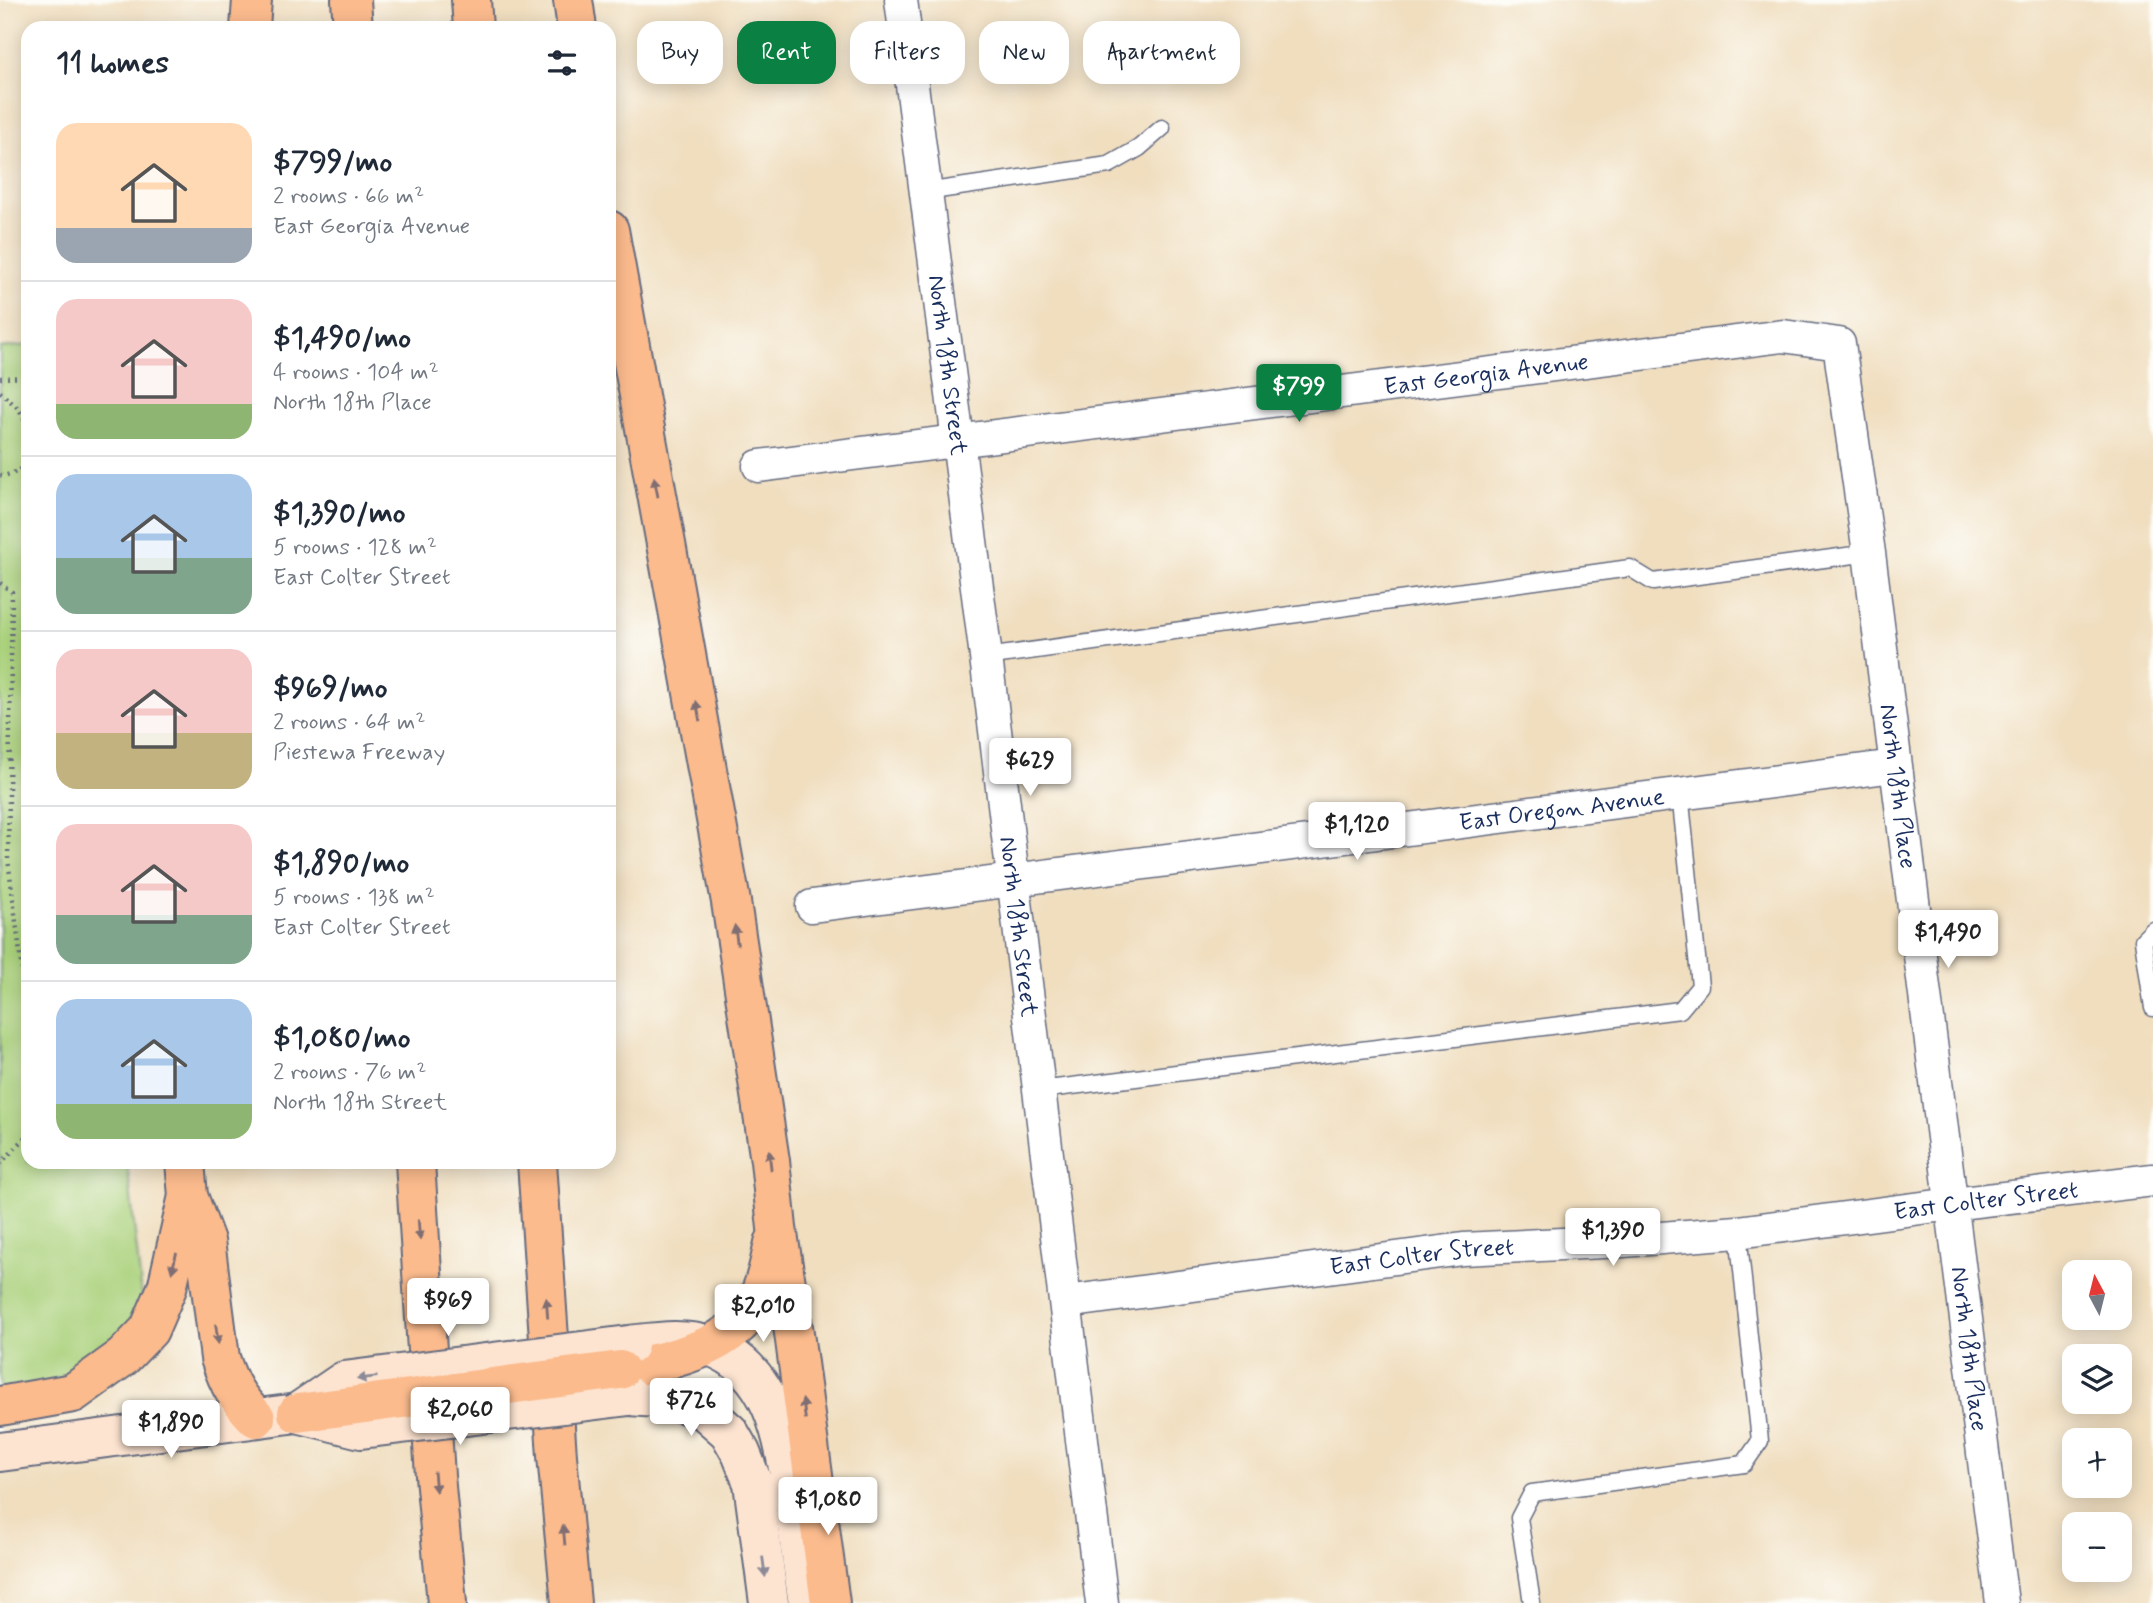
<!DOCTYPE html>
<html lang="en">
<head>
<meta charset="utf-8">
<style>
	body { margin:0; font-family:Mynerve,sans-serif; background:#f2f2f3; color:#1f2937; height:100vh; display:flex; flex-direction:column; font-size:26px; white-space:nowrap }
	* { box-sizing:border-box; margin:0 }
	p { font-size:23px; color:#747a83 }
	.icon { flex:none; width:38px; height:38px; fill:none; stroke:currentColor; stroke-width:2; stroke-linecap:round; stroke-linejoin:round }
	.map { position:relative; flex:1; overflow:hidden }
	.sheet { position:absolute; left:21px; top:21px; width:595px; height:1148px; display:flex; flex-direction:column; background:#fff; border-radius:21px; box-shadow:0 4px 18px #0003 }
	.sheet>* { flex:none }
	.top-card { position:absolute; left:637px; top:21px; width:665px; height:63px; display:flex; gap:14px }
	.needle { width:46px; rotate:353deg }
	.fabs { position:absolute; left:2062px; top:1260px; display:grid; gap:14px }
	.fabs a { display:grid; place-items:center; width:70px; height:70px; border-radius:14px; background:#fff; box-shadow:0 4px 18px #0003; font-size:35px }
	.price { position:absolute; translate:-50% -60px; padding:0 16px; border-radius:7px; background:#fff; color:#222; font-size:23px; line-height:46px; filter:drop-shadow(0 2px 4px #0008) }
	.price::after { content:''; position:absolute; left:50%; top:42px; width:21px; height:16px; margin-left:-10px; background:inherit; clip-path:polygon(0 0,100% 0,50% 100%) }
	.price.on { background:#0b8043; color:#fff }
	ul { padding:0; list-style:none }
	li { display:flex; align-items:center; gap:21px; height:175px; padding:0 35px }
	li+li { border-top:2px solid #e0e1e3 }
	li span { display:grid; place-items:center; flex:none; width:196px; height:140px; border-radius:21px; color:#555 }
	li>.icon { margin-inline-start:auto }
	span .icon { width:84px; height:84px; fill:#fffc; stroke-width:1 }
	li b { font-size:30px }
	h2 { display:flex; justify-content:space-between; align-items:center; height:84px; padding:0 35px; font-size:30px }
	.chip { padding:0 24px; border-radius:21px; background:#fff; box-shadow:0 4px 18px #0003; font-size:24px; line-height:63px }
	.chip.on { background:#0b8043; color:#fff }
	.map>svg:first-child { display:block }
	.green { fill:#aad17c; stroke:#62806d; stroke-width:2 }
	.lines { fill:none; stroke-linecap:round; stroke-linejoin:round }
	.lane-casing { stroke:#666c80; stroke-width:19 }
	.street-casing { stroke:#666c80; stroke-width:35 }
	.secondary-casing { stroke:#666c80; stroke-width:42 }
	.highway-casing { stroke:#666c80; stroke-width:42 }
	.path { stroke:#666c80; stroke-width:4.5; stroke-dasharray:2 5; stroke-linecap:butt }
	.lane { stroke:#fff; stroke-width:16 }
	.street { stroke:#fff; stroke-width:32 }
	.secondary { stroke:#fde4d1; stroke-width:38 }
	.highway { stroke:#fbbb8d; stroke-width:38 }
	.secondary-bridge-casing { stroke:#666c80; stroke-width:42; stroke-linecap:butt }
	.highway-bridge-casing { stroke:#666c80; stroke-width:42; stroke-linecap:butt }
	.secondary-bridge { stroke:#fde4d1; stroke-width:38 }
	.highway-bridge { stroke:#fbbb8d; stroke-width:38 }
	.oneway { fill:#806e73 }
	.oneway2 { fill:#8c8a98 }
	.labels { text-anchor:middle; stroke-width:5; stroke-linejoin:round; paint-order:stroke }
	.street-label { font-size:24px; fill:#1b2f5e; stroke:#fdfcf7 }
</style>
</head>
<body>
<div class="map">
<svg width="2153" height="1603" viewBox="0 0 2153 1603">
	<rect width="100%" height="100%" fill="#fdfcf7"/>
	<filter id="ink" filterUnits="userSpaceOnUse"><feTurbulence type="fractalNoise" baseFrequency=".0143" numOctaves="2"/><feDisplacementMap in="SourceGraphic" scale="14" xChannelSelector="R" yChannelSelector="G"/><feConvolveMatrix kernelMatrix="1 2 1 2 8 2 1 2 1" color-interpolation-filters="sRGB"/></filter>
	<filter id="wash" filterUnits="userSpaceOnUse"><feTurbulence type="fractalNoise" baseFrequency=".00686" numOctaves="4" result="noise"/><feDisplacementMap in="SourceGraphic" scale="28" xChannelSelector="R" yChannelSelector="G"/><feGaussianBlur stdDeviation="1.57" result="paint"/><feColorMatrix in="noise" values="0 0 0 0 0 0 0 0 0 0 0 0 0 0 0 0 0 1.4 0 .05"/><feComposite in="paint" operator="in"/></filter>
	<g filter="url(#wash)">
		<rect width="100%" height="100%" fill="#f0debf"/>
		<path class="green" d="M28,345v817h99l16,143 -16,28 -61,47 -66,17v-1049z"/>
	</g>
	<g filter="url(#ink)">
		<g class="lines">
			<g class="lane-casing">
				<g id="lane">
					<path d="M925,192l184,-27 30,-17 23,-20"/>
					<path d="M986,657l644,-89 23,14 216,-29"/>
					<path d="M2153,930l-10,10 10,68"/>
					<path d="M1040,1090l640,-80 20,-24 -20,-193"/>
					<path d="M1532,1603l-13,-85 13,-25 212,-29 16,-23 -22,-209"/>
				</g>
			</g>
			<g class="street-casing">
				<g id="street">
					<path id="s1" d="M901,0l85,657 116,946"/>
					<path id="s2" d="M759,466l1024,-130 56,8 30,209 133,1050"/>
					<path id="s3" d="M812,906l1083,-140"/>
					<path id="s4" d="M1066,1302l397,-53 160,-8 115,-9 214,-28 201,-24"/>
				</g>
			</g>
			<g class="secondary-casing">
				<g id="secondary">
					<path d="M629,1345c26,-3 55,-8 80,1 68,23 76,101 85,161 5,32 9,64 14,96"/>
					<path d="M629,1396l43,3 33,12 24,21 12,21 12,30 16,120"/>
					<path d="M0,1452l297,-39"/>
				</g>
			</g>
			<g class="highway-casing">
				<g id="highway">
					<path d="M351,0l2,28"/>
					<path d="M471,0l2,28"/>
					<path d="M573,0l4,28"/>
					<path d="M250,28l2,-28"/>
					<path d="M609,230l122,672 39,259 7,67 17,105 36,270"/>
					<path d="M185,1162l3,34 17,45 15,117c9,27 16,39 36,60"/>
					<path d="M415,1162l20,314 12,127"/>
					<path d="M537,1162l20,294 14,147"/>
					<path d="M620,1370c51,-10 116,-21 139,-74 8,-17 11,-35 15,-53"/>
					<path d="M0,1406l73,-13 50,-36 26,-27 18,-42 21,-92"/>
				</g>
			</g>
			<g class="path">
				<path d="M0,378l28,-1"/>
				<path d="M0,392l18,16 10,18"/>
				<path d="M0,475l4,1 15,-5 9,-18"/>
				<path d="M0,583l12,9 -4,267 20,157"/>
				<path d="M0,1164l28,-29"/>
			</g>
			<use href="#lane" class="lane"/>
			<use href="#street" class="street"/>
			<use href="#secondary" class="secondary"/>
			<use href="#highway" class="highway"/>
			<g class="secondary-bridge-casing">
				<g id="secondary-bridge">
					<path d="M297,1413l47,-32 285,-36"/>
					<path d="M297,1413l64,16 268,-33"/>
				</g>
			</g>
			<g class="highway-bridge-casing">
				<path id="highway-bridge" d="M297,1413l323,-43"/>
			</g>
			<use href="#secondary-bridge" class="secondary-bridge"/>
			<use href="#highway-bridge" class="highway-bridge"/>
		</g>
		<defs><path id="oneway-solid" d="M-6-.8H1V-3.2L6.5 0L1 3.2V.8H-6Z" transform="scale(1.75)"/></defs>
		<g class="oneway">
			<use href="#oneway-solid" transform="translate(656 487) rotate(-101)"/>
			<use href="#oneway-solid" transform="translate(698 711) rotate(-100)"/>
			<use href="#oneway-solid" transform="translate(736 935) rotate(-98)"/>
			<use href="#oneway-solid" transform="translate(770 1160) rotate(-97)"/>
			<use href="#oneway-solid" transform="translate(419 1230) rotate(86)"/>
			<use href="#oneway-solid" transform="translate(174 1263) rotate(104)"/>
			<use href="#oneway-solid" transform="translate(547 1308) rotate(-94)"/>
			<use href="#oneway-solid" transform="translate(217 1334) rotate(82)"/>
			<use href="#oneway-solid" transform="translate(804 1409) rotate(-98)"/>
			<use href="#oneway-solid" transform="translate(435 1482) rotate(85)"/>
			<use href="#oneway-solid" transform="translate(564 1535) rotate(-95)"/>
		</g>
		<g class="oneway2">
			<use href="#oneway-solid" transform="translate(367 1378) rotate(173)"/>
			<use href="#oneway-solid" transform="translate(764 1567) rotate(82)"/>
		</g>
	</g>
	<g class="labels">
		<g class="street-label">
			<text dy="8" stroke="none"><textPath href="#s1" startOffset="368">North 18th Street</textPath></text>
			<text dy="8" stroke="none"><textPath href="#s2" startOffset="733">East Georgia Avenue</textPath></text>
			<text dy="8" stroke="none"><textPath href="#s2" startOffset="1535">North 18th Place</textPath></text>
			<text dy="8" stroke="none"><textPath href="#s3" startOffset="756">East Oregon Avenue</textPath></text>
			<text dy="8" stroke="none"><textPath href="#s1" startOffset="934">North 18th Street</textPath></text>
			<text dy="8" stroke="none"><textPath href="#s4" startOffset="926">East Colter Street</textPath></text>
			<text dy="8" stroke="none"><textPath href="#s4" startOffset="359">East Colter Street</textPath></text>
			<text dy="8" stroke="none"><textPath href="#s2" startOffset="2102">North 18th Place</textPath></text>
		</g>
	</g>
</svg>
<div class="fabs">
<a><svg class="needle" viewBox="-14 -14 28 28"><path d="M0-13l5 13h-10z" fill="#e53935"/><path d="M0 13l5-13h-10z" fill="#747a83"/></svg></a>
<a><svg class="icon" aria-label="layers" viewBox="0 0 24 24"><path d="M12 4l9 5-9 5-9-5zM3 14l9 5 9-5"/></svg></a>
<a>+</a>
<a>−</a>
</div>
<b class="price on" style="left:1299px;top:424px">$799</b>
<b class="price" style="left:1030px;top:798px">$629</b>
<b class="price" style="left:1357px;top:862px">$1,120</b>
<b class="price" style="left:1948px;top:970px">$1,490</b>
<b class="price" style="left:1613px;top:1268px">$1,390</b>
<b class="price" style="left:448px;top:1338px">$969</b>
<b class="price" style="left:763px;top:1344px">$2,010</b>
<b class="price" style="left:691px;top:1438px">$726</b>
<b class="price" style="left:460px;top:1447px">$2,060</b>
<b class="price" style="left:171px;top:1460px">$1,890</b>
<b class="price" style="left:828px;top:1537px">$1,080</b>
<div class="top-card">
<a class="chip">Buy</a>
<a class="chip on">Rent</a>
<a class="chip">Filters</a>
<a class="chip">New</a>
<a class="chip">Apartment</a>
</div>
<section class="sheet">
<h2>11 homes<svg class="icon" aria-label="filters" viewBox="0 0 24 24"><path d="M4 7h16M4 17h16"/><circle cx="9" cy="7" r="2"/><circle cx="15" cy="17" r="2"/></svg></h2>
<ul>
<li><span style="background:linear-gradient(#ffd9b3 75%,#9aa5b1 0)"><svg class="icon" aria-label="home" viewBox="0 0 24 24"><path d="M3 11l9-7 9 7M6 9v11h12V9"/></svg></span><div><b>$799/mo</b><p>2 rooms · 66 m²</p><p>East Georgia Avenue</p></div></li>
<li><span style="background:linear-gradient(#f6c9c9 75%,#8fb573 0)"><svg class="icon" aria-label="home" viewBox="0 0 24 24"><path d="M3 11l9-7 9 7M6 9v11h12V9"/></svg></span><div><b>$1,490/mo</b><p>4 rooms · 104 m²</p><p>North 18th Place</p></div></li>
<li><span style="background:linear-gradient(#a9c7e8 60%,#7fa58c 0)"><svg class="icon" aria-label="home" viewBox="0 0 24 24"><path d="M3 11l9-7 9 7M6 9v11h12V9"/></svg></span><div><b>$1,390/mo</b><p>5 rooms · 128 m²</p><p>East Colter Street</p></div></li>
<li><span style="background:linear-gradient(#f6c9c9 60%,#c2b280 0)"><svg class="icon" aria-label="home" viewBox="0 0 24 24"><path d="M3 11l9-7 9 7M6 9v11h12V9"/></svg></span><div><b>$969/mo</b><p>2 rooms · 64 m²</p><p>Piestewa Freeway</p></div></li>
<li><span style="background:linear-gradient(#f6c9c9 65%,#7fa58c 0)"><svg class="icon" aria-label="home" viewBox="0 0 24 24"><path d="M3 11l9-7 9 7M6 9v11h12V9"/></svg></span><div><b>$1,890/mo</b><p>5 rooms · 138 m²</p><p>East Colter Street</p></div></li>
<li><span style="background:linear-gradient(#a9c7e8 75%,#8fb573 0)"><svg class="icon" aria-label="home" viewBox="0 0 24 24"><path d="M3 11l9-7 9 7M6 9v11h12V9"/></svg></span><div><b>$1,080/mo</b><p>2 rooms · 76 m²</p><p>North 18th Street</p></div></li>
</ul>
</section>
</div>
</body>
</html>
